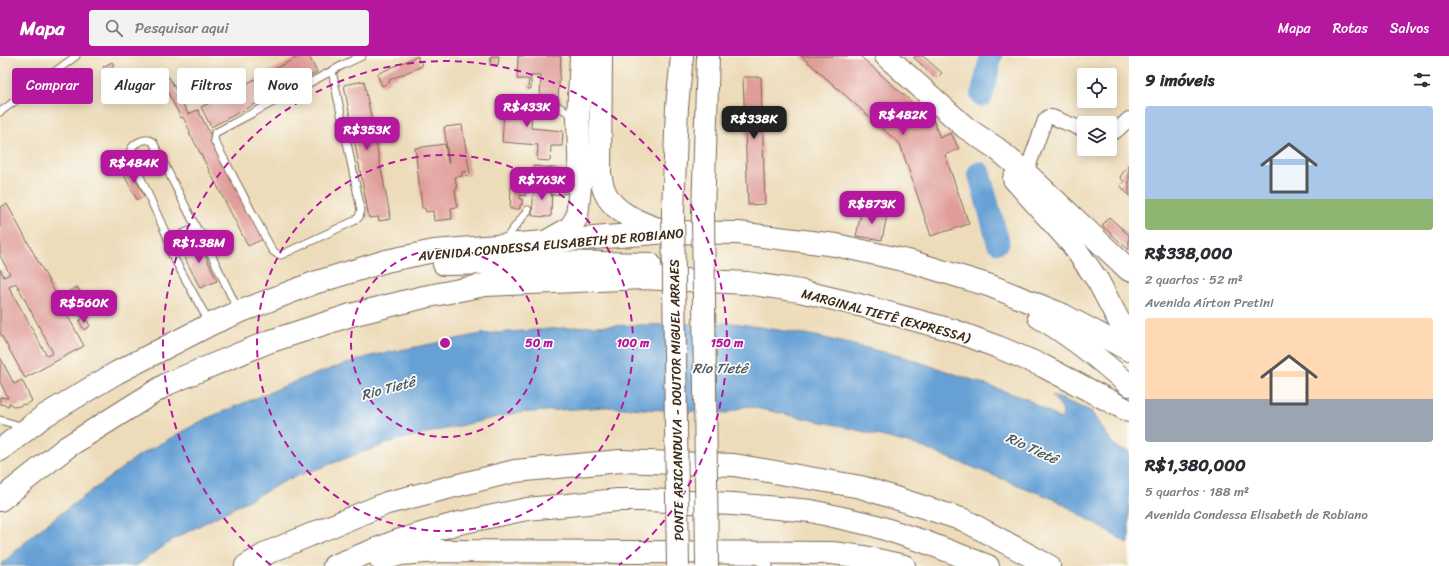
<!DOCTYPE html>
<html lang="pt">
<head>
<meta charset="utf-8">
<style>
	body { margin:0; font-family:Sriracha,sans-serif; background:#f2f2f3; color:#2b2b33; height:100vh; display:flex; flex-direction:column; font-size:15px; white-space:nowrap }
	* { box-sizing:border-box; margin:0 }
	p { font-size:13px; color:#7c7c81 }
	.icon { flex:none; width:22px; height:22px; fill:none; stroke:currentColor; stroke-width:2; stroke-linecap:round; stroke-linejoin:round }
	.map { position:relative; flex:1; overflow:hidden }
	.side { display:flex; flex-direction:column; background:#fff; width:320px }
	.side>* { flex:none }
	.banner { position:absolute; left:12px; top:12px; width:380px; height:36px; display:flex; gap:8px }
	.controls { position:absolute; left:1077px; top:12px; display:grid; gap:8px }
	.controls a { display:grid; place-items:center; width:40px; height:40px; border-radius:4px; background:#fff; box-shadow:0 2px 10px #0003; font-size:20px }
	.price { position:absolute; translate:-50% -34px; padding:0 9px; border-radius:8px; background:#b5179e; color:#fff; font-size:13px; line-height:26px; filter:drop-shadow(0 1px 2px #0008) }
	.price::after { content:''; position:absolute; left:50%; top:24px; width:12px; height:9px; margin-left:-6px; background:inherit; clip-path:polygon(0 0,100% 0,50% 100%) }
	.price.current { background:#222; color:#fff }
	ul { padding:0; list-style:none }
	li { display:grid; align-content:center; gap:8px; height:212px; padding:0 16px }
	li span { display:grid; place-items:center; height:124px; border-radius:4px; color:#555 }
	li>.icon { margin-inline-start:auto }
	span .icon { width:72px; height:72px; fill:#fffc; stroke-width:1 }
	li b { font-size:17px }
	h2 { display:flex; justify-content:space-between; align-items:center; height:48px; padding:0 16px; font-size:17px }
	.pill { padding:0 14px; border-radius:4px; background:#fff; box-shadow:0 2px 10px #0003; font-size:14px; line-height:36px }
	.pill.current { background:#b5179e; color:#fff }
	header { display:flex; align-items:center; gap:24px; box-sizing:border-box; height:56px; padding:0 20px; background:#b5179e; color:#fff }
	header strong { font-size:19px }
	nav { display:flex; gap:22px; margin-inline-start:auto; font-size:14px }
	.search { width:280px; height:36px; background:#f2f2f3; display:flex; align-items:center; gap:10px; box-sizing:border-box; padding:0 14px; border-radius:4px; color:#7c7c81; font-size:15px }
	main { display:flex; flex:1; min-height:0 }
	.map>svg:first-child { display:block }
	.water { fill:#66a0d5; stroke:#50657a }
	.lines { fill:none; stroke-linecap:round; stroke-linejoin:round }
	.river { stroke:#66a0d5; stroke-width:23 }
	.building { fill:#e09c99; fill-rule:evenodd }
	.lane-casing { stroke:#796855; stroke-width:9 }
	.street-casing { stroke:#796855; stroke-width:16 }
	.highway-casing { stroke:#796855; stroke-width:24 }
	.lane { stroke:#fff; stroke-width:7 }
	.street { stroke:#fff; stroke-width:14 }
	.highway { stroke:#fff; stroke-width:22 }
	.highway-bridge-casing { stroke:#796855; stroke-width:24; stroke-linecap:butt }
	.highway-bridge { stroke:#fff; stroke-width:22 }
	.ring { fill:none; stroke:#b5179e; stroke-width:2; stroke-dasharray:7 5 }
	.labels { text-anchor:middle; stroke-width:3.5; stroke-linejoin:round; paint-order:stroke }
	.street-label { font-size:13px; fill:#3b2a1e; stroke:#fdfcf7 }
	.water-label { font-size:14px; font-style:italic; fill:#4c5967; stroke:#fdfcf7 }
	.centre { fill:#b5179e; stroke:#fdfcf7; stroke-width:2 }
	.ring-label { font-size:12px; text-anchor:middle; font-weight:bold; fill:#b5179e; stroke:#fdfcf7; stroke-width:3.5; stroke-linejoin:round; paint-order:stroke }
</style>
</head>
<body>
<header>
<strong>Mapa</strong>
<div class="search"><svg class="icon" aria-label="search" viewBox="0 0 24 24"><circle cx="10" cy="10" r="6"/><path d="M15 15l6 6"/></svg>Pesquisar aqui</div>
<nav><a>Mapa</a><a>Rotas</a><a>Salvos</a></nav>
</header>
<main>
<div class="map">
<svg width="1129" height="510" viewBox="0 0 1129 510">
	<rect width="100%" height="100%" fill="#fdfcf7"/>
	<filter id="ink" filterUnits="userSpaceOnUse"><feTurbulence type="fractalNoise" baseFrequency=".025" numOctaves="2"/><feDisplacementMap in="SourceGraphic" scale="8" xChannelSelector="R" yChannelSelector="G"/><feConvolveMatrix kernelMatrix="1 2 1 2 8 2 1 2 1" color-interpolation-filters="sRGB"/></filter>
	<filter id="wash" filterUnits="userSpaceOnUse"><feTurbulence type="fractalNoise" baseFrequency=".012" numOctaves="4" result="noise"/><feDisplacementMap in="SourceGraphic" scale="16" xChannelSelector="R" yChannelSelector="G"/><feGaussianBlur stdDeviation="0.9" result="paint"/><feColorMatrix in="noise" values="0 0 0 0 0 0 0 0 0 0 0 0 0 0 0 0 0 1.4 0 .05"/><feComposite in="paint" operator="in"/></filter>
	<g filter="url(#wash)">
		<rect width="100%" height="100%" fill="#eddcba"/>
		<path class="water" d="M734,267l82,13 88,21 60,20 63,22 33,20 2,-1 1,-7 -11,-16 39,16 21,32 10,7 7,1v93l-73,-44 -140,-55 -75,-19 -95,-20 -19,7 -123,-6 -88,6 -119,27 -108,39 -115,60 -38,27h-136l35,-33 103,-77 67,-37 104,-43 61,-20 111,-22 109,-8z"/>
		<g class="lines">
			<g class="river">
				<path d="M982,39l9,-39"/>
				<path d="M979,117l19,69"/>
			</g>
		</g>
		<g id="blocks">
			<g class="building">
				<path d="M300,0h9l8,16 -106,55 -10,-20z"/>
				<path d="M418,0v5l2,-1 2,6 -33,14 1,2 -8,4 -5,-12z"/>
				<path d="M491,0h8l-1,9h-8z"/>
				<path d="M518,0h43l-3,43 -18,-2 1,-21h-10v13h-3l1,-10h-12z"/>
				<path d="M801,0h59l74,66 6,16 11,-5 8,16 -14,6 24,69 -38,12 -31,-92z"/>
				<path d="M915,0h8l19,17 -5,5 -23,-20z"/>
				<path d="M112,6l2,3 -8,6 -3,-4z"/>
				<path d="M169,21l19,37 10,-4 65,129 -15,7 -56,-109h-1l-2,-3 2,-1 -8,-16 -2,1 -19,-37z"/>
				<path d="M743,21h18l4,127 -17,1z"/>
				<path d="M364,25l26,134h-1l1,4 -11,2 -1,-4 -9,1 -25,-133z"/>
				<path d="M505,40l28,2 -2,30 32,3 -1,15h-11l-1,15 -13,-1 1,-15 -36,-3z"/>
				<path d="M462,69l8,50 -4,1v-5l-4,1v4l-7,1 2,12h-2l2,14v4l-6,1 1,11 -18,2 -1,-10 -7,1 -1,-4h-3l-7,-60 30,-4 3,19h1l-5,-36z"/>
				<path d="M1129,108v32l-9,-11 4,-3 -4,-5z"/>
				<path d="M533,110l31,3 -1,7 -31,-2z"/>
				<path d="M131,113l13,27 -7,4 -14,-27z"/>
				<path d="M514,127l18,1 -1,7h-5l-1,5 -5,-1v4h2v6h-2v4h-10l1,-22z"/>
				<path d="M534,129l18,1 -1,30 -2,1 -16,-1 -1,-1z"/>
				<path d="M7,148l77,142 -59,32 -25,-45v-64l4,8 6,-3 -10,-18v-49zM16,227l37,70 -6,3 -38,-69z"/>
				<path d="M862,153l25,6 -5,25 -26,-4z"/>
				<path d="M1109,161l20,18v15l-27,-24z"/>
				<path d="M198,184l19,41 -17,7 -19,-38z"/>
				<path d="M77,231l14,25 -10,5 -13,-25z"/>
				<path d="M85,261l5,9 -6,4 -5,-9z"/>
				<path d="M0,301l14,27 8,-4 10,21 -7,4 -1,-1 -8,3 -3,-1 -4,-4v4l-9,-2v-7l8,1 -8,-16z"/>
			</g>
		</g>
	</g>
	<g filter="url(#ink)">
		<use href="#blocks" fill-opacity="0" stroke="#796855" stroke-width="1"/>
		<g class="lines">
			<g class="lane-casing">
				<g id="lane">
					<path d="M332,15l29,139 -2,7 -5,4 -73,34 -4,-1 -5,-4 -58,-110 1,-7 128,-68 19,-9"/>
					<path d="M549,45l25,15"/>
					<path d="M0,56l76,-56"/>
					<path d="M554,135l24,-4"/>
					<path d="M504,185l24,-31"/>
					<path d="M171,189l-41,-91c0,-10 15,-18 23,-12l44,87"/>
					<path d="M209,266l-39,-71c0,-1 0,-6 1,-6 2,-8 18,-15 26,-16l4,4 37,77"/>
					<path d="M0,364l24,7"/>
					<path d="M756,504l13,6"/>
				</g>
			</g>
			<g class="street-casing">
				<g id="street">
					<path d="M1110,78l6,-3 13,-12"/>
					<path d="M1026,117l19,-53 3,-3h4l32,13"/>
				</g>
			</g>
			<g class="highway-casing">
				<g id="highway">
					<path d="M601,0l-1,118c1,5 2,11 4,16 8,22 36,33 57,40"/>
					<path d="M886,0l80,72 30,20 30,25 103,97"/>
					<path d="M1014,123l58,65 26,37 31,59"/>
					<path d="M673,155l4,-104 5,-51"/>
					<path d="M703,157l5,-157"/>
					<path d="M547,185l23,-13 7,-11 3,-30 -2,-69 3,-62"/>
					<path d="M444,208l107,-2 99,2"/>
					<path d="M1039,261c32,19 62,43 90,68"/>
					<path d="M0,394l44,-34 72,-43 95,-49 28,-12 75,-29 72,-22 48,-10 234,-19 70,1 98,12 76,17 79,24 72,29 66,35"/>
					<path d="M0,444l67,-53 100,-63 101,-42 83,-27 73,-18 61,-12 158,-7 104,5 53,8 59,14 93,25 46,17 45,19 86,45"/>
					<path d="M381,504l20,-6 37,-3 394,2 32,4 40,9"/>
					<path d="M246,510l23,-14 118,-49 128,-32 105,-10 114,4 127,22 103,33 85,46"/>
					<path d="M334,510l63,-25 58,-17 72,-15 91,-9h29l86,4 78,7 62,14 52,17 63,24"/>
				</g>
			</g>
			<use href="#lane" class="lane"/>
			<use href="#street" class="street"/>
			<use href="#highway" class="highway"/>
			<g class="highway-bridge-casing">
				<g id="highway-bridge">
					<path d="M673,155l5,355"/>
					<path d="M703,157l4,353"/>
				</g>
			</g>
			<use href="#highway-bridge" class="highway-bridge"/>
		</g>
	</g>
	<g class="ring">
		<circle cx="445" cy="287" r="94"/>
		<circle cx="445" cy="287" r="188"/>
		<path d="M271 509A282 282 0 1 1 619 509"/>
	</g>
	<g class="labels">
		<g class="street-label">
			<text transform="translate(551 188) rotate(-5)" y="5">AVENIDA CONDESSA ELISABETH DE ROBIANO</text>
			<text transform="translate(886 259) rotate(15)" y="5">MARGINAL TIETÊ (EXPRESSA)</text>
			<text transform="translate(676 344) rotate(-91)" y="5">PONTE ARICANDUVA - DOUTOR MIGUEL ARRAES</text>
		</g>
		<g class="water-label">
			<text x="720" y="317">Rio Tietê</text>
			<text transform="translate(388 332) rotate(-15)" y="5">Rio Tietê</text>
			<text transform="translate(1032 392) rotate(25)" y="5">Rio Tietê</text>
		</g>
	</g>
	<circle cx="445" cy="287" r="6" class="centre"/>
	<g class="ring-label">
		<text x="539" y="291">50 m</text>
		<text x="633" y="291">100 m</text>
		<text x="727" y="291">150 m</text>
	</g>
</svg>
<div class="controls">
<a><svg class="icon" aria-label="locate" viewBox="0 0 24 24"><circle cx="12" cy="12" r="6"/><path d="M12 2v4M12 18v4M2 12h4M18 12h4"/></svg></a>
<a><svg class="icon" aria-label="layers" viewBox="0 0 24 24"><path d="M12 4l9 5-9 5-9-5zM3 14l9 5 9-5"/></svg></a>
</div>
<b class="price" style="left:527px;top:72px">R$433K</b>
<b class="price" style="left:903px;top:80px">R$482K</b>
<b class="price current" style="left:754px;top:84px">R$338K</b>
<b class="price" style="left:367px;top:95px">R$353K</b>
<b class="price" style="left:134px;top:128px">R$484K</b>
<b class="price" style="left:542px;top:145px">R$763K</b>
<b class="price" style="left:872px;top:169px">R$873K</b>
<b class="price" style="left:199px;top:208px">R$1.38M</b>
<b class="price" style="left:84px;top:268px">R$560K</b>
<div class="banner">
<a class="pill current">Comprar</a>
<a class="pill">Alugar</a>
<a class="pill">Filtros</a>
<a class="pill">Novo</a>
</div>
</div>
<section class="side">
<h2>9 imóveis<svg class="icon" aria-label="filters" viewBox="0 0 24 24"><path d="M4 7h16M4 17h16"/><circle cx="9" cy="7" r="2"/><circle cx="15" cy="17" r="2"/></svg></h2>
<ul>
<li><span style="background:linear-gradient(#a9c7e8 75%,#8fb573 0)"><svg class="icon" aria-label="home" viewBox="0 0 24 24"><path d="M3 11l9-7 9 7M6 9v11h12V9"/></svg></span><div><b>R$338,000</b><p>2 quartos · 52 m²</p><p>Avenida Aírton Pretini</p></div></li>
<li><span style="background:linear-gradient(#ffd9b3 65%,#9aa5b1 0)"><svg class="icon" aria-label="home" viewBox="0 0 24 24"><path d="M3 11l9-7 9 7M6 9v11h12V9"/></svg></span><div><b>R$1,380,000</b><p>5 quartos · 188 m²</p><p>Avenida Condessa Elisabeth de Robiano</p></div></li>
</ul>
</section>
</main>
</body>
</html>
